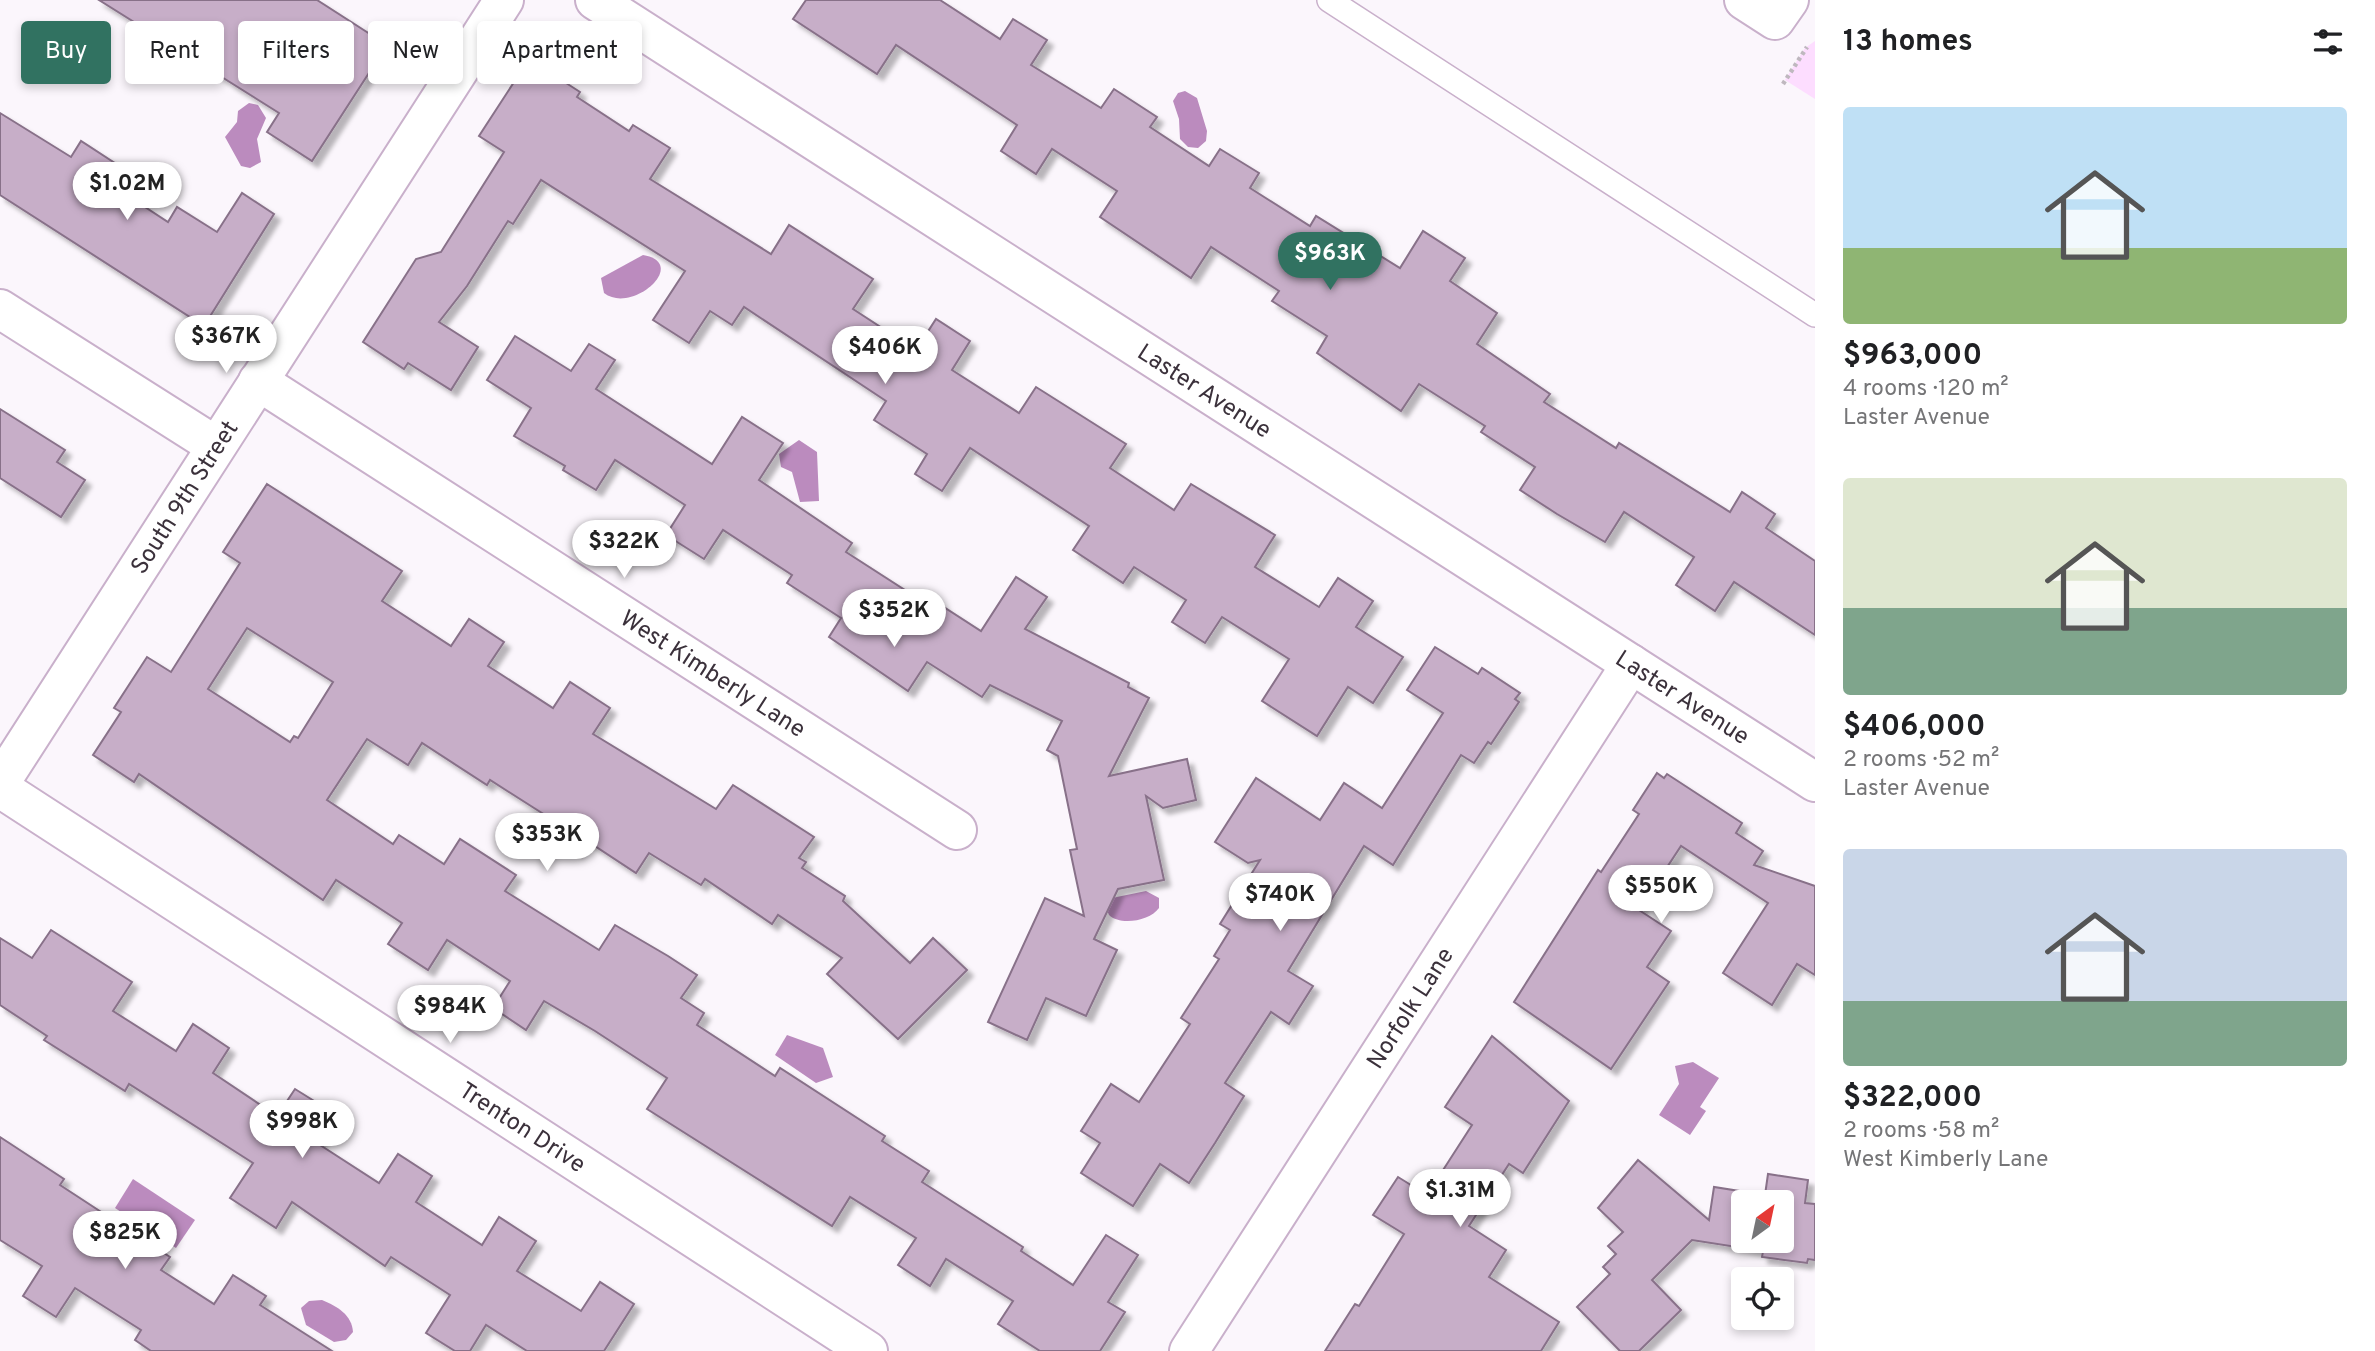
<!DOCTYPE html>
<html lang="en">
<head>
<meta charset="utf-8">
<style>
	body { margin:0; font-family:Overpass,sans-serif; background:#f2f2f2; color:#202124; height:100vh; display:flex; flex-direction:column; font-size:26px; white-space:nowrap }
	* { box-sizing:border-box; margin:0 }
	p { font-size:23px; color:#757577 }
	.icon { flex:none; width:38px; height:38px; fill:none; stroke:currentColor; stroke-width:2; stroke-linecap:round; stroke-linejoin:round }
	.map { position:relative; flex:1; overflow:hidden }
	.drawer { display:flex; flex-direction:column; background:#fff; width:560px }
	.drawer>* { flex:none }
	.top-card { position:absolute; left:21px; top:21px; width:665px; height:63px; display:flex; gap:14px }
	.needle { width:46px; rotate:33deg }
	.fabs { position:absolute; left:1731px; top:1190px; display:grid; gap:14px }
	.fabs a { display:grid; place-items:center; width:63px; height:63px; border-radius:7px; background:#fff; box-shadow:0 4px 10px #0003; font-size:35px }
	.price { position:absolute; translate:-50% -60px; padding:0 16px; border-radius:24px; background:#fff; color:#222; font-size:23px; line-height:46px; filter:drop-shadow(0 2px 4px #0008) }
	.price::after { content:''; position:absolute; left:50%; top:42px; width:21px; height:16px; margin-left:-10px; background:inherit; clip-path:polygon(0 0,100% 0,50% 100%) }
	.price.active { background:#317261; color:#fff }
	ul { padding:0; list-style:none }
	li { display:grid; align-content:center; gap:14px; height:371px; padding:0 28px }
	li span { display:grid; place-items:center; height:217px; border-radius:7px; color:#555 }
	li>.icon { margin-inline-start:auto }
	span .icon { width:126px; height:126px; fill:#fffc; stroke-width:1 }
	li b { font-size:30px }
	h2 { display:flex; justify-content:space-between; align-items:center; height:84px; padding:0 28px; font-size:30px }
	.pill { padding:0 24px; border-radius:7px; background:#fff; box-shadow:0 4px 10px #0003; font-size:24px; line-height:63px }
	.pill.active { background:#317261; color:#fff }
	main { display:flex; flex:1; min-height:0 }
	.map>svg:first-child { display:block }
	.green { fill:#fdddff }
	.water { fill:#bb8bbe }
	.building { fill:#c7aec8; stroke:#887189; stroke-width:2; fill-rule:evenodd; filter:url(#shadow) }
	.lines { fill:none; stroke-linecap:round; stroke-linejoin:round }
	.service-casing { stroke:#c9b0cb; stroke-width:26 }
	.minor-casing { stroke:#c9b0cb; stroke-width:42 }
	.path { stroke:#bfb8bf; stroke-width:4.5; stroke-dasharray:3.5 3.5; stroke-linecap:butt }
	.service { stroke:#fff; stroke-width:23 }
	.minor { stroke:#fff; stroke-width:38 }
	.labels { text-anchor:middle; stroke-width:7; stroke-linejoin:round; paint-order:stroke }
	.street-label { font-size:24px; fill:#3b313b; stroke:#fff }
</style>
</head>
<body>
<main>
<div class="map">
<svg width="1815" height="1351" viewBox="0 0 1815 1351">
	<defs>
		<filter id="shadow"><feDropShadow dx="6" dy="6" stdDeviation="2" flood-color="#0004"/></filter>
	</defs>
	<rect width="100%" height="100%" fill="#fbf6fc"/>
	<path class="green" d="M1815,41v58l-30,-19 20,-32z"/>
	<g class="water">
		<path d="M1185,91l12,7 10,33 -1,10 -8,7 -10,-1 -8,-8 -1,-20 -6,-18 5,-8z"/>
		<path d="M249,103l9,2 8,13 -9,21 4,23 -11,6 -9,-2 -16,-29 12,-15 1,-11z"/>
		<path d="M643,255c47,8 -11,60 -39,38l-3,-15z"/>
		<path d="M799,440l18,12 2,49 -19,1 -8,-30 -11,-5 -2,-13z"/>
		<path d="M1146,891l13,7v10c-9,13 -39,18 -50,7l-2,-5 5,-12z"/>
		<path d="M787,1035l36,13 10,29 -17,6 -41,-28z"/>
		<path d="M1693,1062l26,16 -19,29 6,4 -16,24 -31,-20 20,-31 -4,-18z"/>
		<path d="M133,1179l62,41 -19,28 -61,-40z"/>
		<path d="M322,1300c15,6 30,15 31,32l-7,8 -12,2 -28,-17 -5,-17 8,-7z"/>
	</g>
	<g class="building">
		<path d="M99,0h218l70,45 -75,116 -45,-29 12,-19z"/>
		<path d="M806,0h134l60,39 13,-20 34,21 -16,25 70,43 13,-19 43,28 -7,10 59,39 11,-17 39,24 -9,15 60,38 6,-10 84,52 23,-37 42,27 -15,23 47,32 -20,31 73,50 -6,8 72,46 3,-5 111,69 12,-20 33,22 -9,14 49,33v74l-81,-53 -19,29 -39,-26 18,-28 -70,-45 -19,30 -48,-28 -37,-24 15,-23 -54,-35 4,-6 -66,-42 -18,27 -84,-58 10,-17 -55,-35 7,-10 -68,-44 -20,31 -91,-61 17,-26 -65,-42 -16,25 -35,-23 16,-26 -121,-80 -19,29 -84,-55z"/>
		<path d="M529,59l51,33 -3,5 52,34 4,-6 37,23 -20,31 121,75 18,-29 84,54 -20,30 63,41 20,-31 34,22 -18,29 67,43 17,-26 90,57 -16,24 64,42 17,-26 84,51 -20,32 64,40 19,-29 35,23 -17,26 47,30 -30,46 -25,-16 -31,49 -55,-35 27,-42 -67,-42 -17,26 -33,-21 14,-22 -52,-33 -11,16 -50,-33 16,-24 -119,-78 -28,43 -27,-17 12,-20 -53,-34 12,-19 -142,-94 -12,18 -22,-14 -21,32 -36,-23 32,-49 -144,-91 -28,44 -5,-3 -41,65 -28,36 39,25 -27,43 -43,-27 -4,6 -41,-27 53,-83 25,-7 63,-100 -25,-16z"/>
		<path d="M0,113l71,44 10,-16 43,28 -11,17 55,36 9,-15 40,25 25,-39 32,21 -70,112 -204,-131z"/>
		<path d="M515,336l56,35 18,-27 26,16 -19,29 116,75 30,-47 41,26 -24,37 93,63 -6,9 73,47 3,-6 59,38 35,-54 31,20 -22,32 104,54 -1,4 21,11 -40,78 78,-17 9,41 -33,8 -17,-12 18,84 -46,9 -24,50 23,11 -31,66 -40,-18 -19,42 -39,-18 57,-124 39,18 -14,-66 7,-1 -19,-93 -11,-6 15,-29 -72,-36 -8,12 -55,-35 -19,29 -79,-54 12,-19 -54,-35 5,-8 -69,-45 -19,29 -38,-24 19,-30 -70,-45 -19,30 -33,-20 2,-4 -51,-30 17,-28 -44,-28z"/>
		<path d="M0,409l65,41 -8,12 28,18 -24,37 -61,-39z"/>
		<path d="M267,484l135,87 -20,30 69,45 18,-27 35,23 -16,24 65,42 17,-26 40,26 -17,26 123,75 17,-24 81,52 -15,21 7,4 -4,6 43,28 -2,5 67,62 23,-25 34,32 -69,69 -71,-65 15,-16 -64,-43 -6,9 -67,-45 -4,6 -52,-32 -13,20 -52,-34 -8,12 -28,-18 8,-11 -66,-42 -3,5 -65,-42 -14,22 -41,-26 -40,61 66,44 6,-9 45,29 16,-25 56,36 -11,16 94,59 16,-25 53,31 29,19 -16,23 23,15 -7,12 78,51 5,-8 105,68 -3,5 47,30 -7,11 101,65 -2,4 52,34 33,-50 32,20 -30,47 17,10 -25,39h-60l-42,-27 15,-23 -67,-42 -16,27 -32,-21 18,-27 -66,-41 -18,29 -185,-117 20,-31 -72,-47 -51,-30 -18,29 -33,-22 17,-27 -63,-41 -19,30 -40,-26 14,-21 -66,-43 -13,20 -184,-126 -5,8 -41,-27 28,-43 -7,-4 33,-51 24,15 69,-109 -17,-11zM247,628l86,54 -35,56 -4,-2 -4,6 -82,-53z"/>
		<path d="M1435,647l43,27 4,-6 38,25 -5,6 4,3 -28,42 -3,-2 -14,21 -13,-8 -68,110 -29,-19 -76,125 25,15 -24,38 -18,-12 -46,71 19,13 -29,47 -26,40 -29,-19 -27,42 -52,-33 19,-30 -19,-12 30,-47 28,18 51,-78 -9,-6 38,-59 -5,-3 16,-26 -10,-6 40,-64 -12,3 -33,-21 41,-64 64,42 24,-37 38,25 61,-95 -36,-23z"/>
		<path d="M1657,773l7,5 3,-4 75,49 -6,10 27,18 -9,14 61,21v89l-18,-11 -25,41 -49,-32 45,-70 -87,-57 -42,64 32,21 -24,36 22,15 -58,87 -97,-67 84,-132 3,2 38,-58 -6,-4z"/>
		<path d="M51,930l81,52 -19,29 63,40 17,-27 36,24 -16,25 64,43 18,-27 40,25 -18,29 62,40 19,-29 34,22 -16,26 66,43 17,-28 37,24 -19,30 64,40 19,-29 34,22 -30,47h-77l-41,-26 -16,26h-15l-29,-18 24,-38 -59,-38 -6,9 -93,-64 -16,26 -46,-30 23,-35 -124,-79 -4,7 -81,-51 3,-4 -47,-31v-67l32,20z"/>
		<path d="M1492,1036l77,65 -46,72 -14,-9 -40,62 37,24 -17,27 70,45 -18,29h-216l30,-47 4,2 45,-72 -31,-19 25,-38 29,18 45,-70 -27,-18z"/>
		<path d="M0,1137l64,42 -4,6 110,72 -9,13 53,34 19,-29 33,21 -6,9 72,46h-181l-16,-11 6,-10 -66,-42 -19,29 -33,-21 19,-30 -42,-26z"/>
		<path d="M1638,1160l71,60 5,-33 51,8 3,-21 40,6 -3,23 10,1v56l-7,-1 -1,4 -45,-6 1,-6 -71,-11 -40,40 29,30 -42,41h-19l-43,-44 33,-33 -7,-7 13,-13 -8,-8 15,-14 -25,-24zM1743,1202h39v39h-39z"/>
	</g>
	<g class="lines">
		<g class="service-casing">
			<path id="service" d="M1329,0l486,315"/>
		</g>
		<g class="minor-casing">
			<g id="minor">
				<path id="s1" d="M595,0l1220,782"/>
				<path d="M1744,0l31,20 14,-20"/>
				<path d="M0,309l216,137"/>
				<path id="s2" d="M258,381l699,449"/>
				<path id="s3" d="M0,783l504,-783"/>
				<path id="s4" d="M0,788l868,563"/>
				<path id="s5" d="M1189,1351l442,-687"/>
			</g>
		</g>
		<path class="path" d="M1783,84l24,-37"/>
		<use href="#service" class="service"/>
		<use href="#minor" class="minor"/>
	</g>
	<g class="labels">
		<g class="street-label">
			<text dy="8" stroke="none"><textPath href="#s1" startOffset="724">Laster Avenue</textPath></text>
			<text dy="8" stroke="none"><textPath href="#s3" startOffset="340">South 9th Street</textPath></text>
			<text dy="8" stroke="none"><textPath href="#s2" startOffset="541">West Kimberly Lane</textPath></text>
			<text dy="8" stroke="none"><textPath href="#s1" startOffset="1292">Laster Avenue</textPath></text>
			<text dy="8" stroke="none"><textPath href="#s5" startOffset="408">Norfolk Lane</textPath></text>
			<text dy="8" stroke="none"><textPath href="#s4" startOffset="623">Trenton Drive</textPath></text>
		</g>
	</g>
</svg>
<div class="fabs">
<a><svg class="needle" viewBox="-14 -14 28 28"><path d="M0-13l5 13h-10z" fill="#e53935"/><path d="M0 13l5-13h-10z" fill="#757577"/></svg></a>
<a><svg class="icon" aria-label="locate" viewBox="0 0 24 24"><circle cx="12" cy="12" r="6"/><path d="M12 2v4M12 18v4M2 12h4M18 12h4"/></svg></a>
</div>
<b class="price" style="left:127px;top:222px">$1.02M</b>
<b class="price active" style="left:1330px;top:292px">$963K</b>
<b class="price" style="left:226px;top:375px">$367K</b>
<b class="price" style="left:885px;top:386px">$406K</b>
<b class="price" style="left:624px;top:580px">$322K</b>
<b class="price" style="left:894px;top:649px">$352K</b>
<b class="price" style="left:547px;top:873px">$353K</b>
<b class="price" style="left:1661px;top:925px">$550K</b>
<b class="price" style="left:1280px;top:933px">$740K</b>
<b class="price" style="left:450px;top:1045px">$984K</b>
<b class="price" style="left:302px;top:1160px">$998K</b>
<b class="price" style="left:1460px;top:1229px">$1.31M</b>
<b class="price" style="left:125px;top:1271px">$825K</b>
<div class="top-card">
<a class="pill active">Buy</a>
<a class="pill">Rent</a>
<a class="pill">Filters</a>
<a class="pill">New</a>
<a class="pill">Apartment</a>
</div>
</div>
<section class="drawer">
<h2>13 homes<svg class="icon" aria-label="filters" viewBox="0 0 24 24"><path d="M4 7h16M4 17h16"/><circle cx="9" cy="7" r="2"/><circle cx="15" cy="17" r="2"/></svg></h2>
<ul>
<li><span style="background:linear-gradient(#bfe0f5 65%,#8fb573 0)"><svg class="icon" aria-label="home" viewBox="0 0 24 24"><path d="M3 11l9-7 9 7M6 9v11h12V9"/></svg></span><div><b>$963,000</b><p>4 rooms · 120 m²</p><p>Laster Avenue</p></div></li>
<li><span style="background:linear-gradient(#dfe7d0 60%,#7fa58c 0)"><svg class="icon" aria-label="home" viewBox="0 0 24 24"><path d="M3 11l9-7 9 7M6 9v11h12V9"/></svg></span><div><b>$406,000</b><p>2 rooms · 52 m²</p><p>Laster Avenue</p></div></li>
<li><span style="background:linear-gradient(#c9d6e8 70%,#7fa58c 0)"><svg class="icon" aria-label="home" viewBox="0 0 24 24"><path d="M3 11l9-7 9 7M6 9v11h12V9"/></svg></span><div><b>$322,000</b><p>2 rooms · 58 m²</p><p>West Kimberly Lane</p></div></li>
</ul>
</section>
</main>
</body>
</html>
